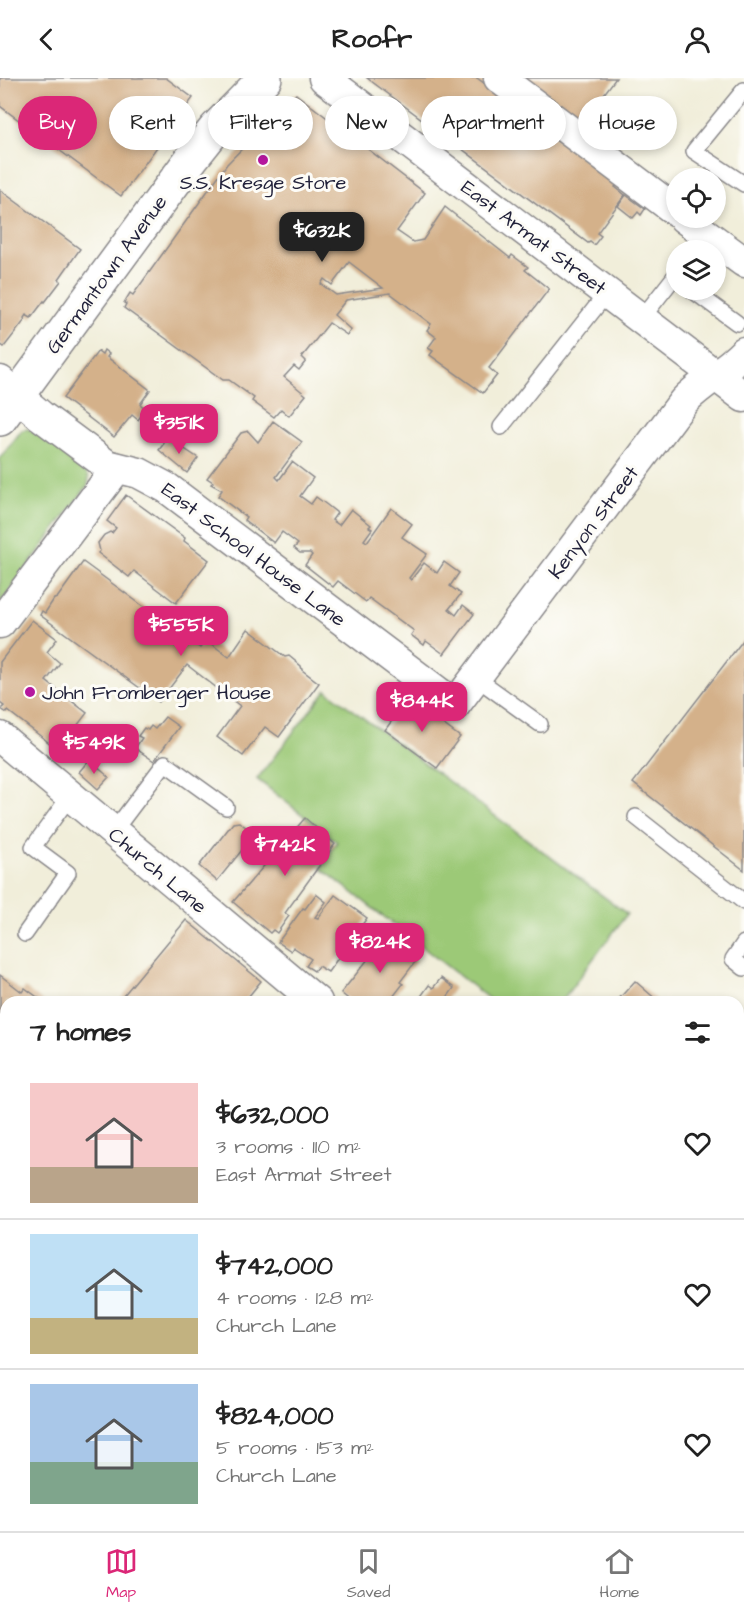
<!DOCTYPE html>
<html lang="en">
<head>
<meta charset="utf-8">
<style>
	body { margin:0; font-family:"Architects Daughter",sans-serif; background:#f2f2f2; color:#222; height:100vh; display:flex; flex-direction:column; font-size:22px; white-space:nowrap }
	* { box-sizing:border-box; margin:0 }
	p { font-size:20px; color:#767676 }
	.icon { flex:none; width:33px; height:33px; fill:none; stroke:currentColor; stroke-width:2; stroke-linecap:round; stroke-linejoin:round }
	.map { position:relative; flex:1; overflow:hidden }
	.sheet { position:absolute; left:0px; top:918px; width:744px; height:536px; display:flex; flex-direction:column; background:#fff; border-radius:18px 18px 0 0; box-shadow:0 3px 9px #0003 }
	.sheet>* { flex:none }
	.hud { position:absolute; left:18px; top:18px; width:708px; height:54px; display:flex; gap:12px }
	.buttons { position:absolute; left:666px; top:90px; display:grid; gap:12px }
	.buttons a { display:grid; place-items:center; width:60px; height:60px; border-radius:50%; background:#fff; box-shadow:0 3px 9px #0003; font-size:30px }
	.price { position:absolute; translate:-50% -51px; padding:0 14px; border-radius:12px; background:#db2777; color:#fff; font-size:20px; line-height:39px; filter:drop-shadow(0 2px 3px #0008) }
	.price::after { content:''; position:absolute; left:50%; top:36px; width:18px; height:14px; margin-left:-9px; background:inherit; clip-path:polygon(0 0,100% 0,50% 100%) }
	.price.on { background:#222; color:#fff }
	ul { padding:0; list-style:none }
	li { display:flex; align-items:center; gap:18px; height:150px; padding:0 30px }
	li+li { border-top:2px solid #e0e0e0 }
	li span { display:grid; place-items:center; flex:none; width:168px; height:120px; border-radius:0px; color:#555 }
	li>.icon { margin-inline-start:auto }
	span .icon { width:72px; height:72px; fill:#fffc; stroke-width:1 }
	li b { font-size:26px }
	h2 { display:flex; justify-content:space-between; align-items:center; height:72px; padding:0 30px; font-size:26px }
	.chip { padding:0 21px; border-radius:27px; background:#fff; box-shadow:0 3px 9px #0003; font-size:21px; line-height:54px }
	.chip.on { background:#db2777; color:#fff }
	header { display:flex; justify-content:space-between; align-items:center; height:78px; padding:0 30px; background:#fff; font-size:27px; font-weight:700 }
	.tab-bar { display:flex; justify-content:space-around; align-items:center; height:84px; border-top:2px solid #e0e0e0; background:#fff; font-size:16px; color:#767676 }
	.tab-bar a { display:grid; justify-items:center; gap:3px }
	.tab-bar .on { color:#db2777 }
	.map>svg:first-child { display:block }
	.green { fill:#9cc977; stroke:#5f7659; stroke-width:1.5 }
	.building { fill:#d4b18a; fill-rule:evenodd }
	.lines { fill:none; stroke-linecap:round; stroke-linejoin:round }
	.service-casing { stroke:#8a888a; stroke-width:18 }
	.minor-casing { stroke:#8a888a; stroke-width:33 }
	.primary-casing { stroke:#8a888a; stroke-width:36 }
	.service { stroke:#fff; stroke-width:15 }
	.minor { stroke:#fff; stroke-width:30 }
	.primary { stroke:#fff; stroke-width:33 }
	.poi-dot { fill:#b5179e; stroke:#fdfcf7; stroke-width:2 }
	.labels { text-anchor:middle; stroke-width:6; stroke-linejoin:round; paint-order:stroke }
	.poi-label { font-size:20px; fill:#22223b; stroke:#fdfcf7 }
	.street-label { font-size:20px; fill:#22223b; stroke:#fdfcf7 }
</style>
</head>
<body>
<header><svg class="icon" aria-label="back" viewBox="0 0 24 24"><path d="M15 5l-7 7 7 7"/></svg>Roofr<svg class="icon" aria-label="person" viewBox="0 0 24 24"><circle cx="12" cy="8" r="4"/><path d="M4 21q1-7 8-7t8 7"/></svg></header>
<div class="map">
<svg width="744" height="1453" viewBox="0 0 744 1453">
	<rect width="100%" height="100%" fill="#fdfcf7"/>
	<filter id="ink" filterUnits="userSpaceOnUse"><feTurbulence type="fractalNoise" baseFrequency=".0167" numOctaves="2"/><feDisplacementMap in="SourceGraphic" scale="12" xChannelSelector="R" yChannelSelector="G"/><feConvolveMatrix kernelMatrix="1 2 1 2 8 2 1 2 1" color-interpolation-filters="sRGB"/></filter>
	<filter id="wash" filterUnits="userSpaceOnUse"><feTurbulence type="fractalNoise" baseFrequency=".008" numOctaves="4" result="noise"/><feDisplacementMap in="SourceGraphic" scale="24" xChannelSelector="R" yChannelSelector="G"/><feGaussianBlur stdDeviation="1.35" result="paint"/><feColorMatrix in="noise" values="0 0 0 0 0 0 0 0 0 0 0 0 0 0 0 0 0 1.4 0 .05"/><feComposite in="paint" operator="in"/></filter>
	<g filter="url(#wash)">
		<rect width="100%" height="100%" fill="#f1eeda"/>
		<g class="green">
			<path d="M28,351l7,2 50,39 4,7 -1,8 -88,119v-146l22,-28z"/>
			<path d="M326,612l301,224 -66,88h-68l-172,-134 16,-26 -80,-63z"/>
			<path d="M0,1007l6,4v271l-6,8z"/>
		</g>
		<g id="blocks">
			<g class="building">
				<path d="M0,0h166l27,20 -72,98 -121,-90z"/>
				<path d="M367,0h110l141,106 -3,3 10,8 -28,38 4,3 -7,9 -4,-3 -2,1z"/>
				<path d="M524,0h92l-33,44z"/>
				<path d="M296,16l129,99 -28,38 16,11 10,-2 22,-33 65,51 2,-3 16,12 -3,3 24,19 -60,79 8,7 -14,18 -53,-38 3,-4 -5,-3 8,-11 -9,-7 4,-6 -41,-31 -44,7 -12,15 17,15 -4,5 -18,-12 -27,34 4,4 -7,9 -5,-4 -10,11 22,18 -17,21 -8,-7 -7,8 -22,-16 2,-3 -25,-18h-6l-99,-72 2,-4 -2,-1 6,-10 3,2 94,-131zM349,184l34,26 -47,7 -15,-11 3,-5 8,6z"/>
				<path d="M0,112l80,59 -21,30 2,2 -16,21 -1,-1 -13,17 -5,-3 -2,3 1,2 -21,27 -4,-3z"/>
				<path d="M626,117l19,14 -4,6 -3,-3 -5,6 -15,-12z"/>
				<path d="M104,272l5,4 -2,3 43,33 -10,14 6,5 -8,11 -6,-5 -18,22 -51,-39 35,-47 4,3z"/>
				<path d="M273,343l29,21 -26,35 3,3 13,-18 21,16 -13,18 11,8 5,-7 11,8 10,8 -5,7 7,5 12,-16 20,16 -2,2 3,2 -8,11 3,2 24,-34 21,16 -10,13 25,17 -18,24 2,2 13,-17 13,10 7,-11 15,11 -9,13 11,8 -12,15 7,6 7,-10 11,9 -30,40 -18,-13 -2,4 -13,-10 3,-4 -45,-33 -3,4 -28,-21 -5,6 -28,-22 7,-10 -2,-2h-10l-6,-5 4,-4 -16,-12 -8,11 -30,-23 2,-3 -28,-21 4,-6 -11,-6 2,-2 -6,-4 34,-45 7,-2 10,11z"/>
				<path d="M168,360l30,20 -11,15 -28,-23z"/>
				<path d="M126,417l59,43 -1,3 25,19 -33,43 -42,-32 -5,6 -31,-24 2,-2 -2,-8 6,-8 6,-3 2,1 4,-5 -9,-7z"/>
				<path d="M83,484l117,86 6,-8 23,17 19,-28 37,28 4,-1 12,10 1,4 17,13 -40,54 -14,-10 -22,29 -26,-19 23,-31 -53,-41 -28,37 -119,-87 2,-4 3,2 9,-14 3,-1z"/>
				<path d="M32,542l25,19 -10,13 13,11 -14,18 41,32 -26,34 -7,-5 -2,3 -44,-34 -1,2 -6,-4 3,-3 -4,-3v-41z"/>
				<path d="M744,561v231l-111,-87z"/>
				<path d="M404,617l56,42 -23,31 -52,-38 17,-23 -4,-3z"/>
				<path d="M165,639l14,10 -25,34 -19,-13 7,-10 -4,-2 6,-8 4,2 3,-4 4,3z"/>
				<path d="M89,682l20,17 -11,12 -19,-17z"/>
				<path d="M305,740l30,26 -50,69 4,3 -12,17 -4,-3 -3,3 -37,-31z"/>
				<path d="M239,744l16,12 -38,47 -18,-15 34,-43z"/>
				<path d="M316,816l10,8 -11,15 3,1 17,-23 32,23 -39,54 -10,-6 -4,5 -8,-5 5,-7 -18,-12 -2,4 -13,-9 25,-34 2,1z"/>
				<path d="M186,842l75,61 -17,21h-126z"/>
				<path d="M389,855l10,8 -3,4 20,16 -16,21 3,2 -14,18h-37l-11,-9z"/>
				<path d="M0,897l22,17 3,-4 19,14h-38v62l-6,-5z"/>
				<path d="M441,900l13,10 -8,11 4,3h-33l12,-17 4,3z"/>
				<path d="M635,903l24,21h-43z"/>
				<path d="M738,1061l6,5v39l-6,7z"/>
				<path d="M0,1301l6,4v9l-6,8z"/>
				<path d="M6,1324v59l-6,-5v-52l3,2z"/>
				<path d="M738,1416l6,5v32h-48l5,-5h37z"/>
				<path d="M116,1448h47l-1,1 5,4h-55z"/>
				<path d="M174,1448h29l7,5h-40z"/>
				<path d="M379,1448h38l6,5h-38z"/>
				<path d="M524,1448h76l7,5h-77z"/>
			</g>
		</g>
	</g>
	<g filter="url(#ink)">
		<use href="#blocks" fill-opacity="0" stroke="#8a888a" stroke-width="1.5"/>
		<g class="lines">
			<g class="service-casing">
				<g id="service">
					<path d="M744,12l-50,61 50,33"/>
					<path d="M692,212l45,33"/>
					<path d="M642,240l33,-42 1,2"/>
					<path d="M501,349l106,-134"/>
					<path d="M475,599l65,47"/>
					<path d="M636,739l108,85"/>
					<path d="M113,754l52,-69 61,44"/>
					<path d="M25,856l43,-61 -35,-26 37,-51"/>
					<path d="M744,865l-11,16 11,9"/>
					<path d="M498,1448l4,5"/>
					<path d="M624,1448l6,5"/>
				</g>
			</g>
			<g class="minor-casing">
				<g id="minor">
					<path d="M324,0l420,319"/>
					<path d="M499,0l177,133"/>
					<path d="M684,140l60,44"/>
					<path d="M0,303l41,35 66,49 32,8 28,15 288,217 229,-304c18,-19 42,-30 60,-49"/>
					<path d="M0,545l117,-155"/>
					<path d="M0,659l317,265"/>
					<path d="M738,986l6,-6"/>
					<path d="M738,1275l6,5"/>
					<path d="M738,1372l6,-7"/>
					<path d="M0,1408l6,5"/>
					<path d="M52,1448l7,5"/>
					<path d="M314,1453l5,-5"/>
					<path d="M671,1453l4,-5"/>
				</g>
			</g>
			<g class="primary-casing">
				<path id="primary" d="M0,341l192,-261 24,-30 49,-50"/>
			</g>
			<use href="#service" class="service"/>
			<use href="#minor" class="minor"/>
			<use href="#primary" class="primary"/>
		</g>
	</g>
	<g class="poi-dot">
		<circle cx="263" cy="82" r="6"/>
		<circle cx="30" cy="614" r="6"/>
	</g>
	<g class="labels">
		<g class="poi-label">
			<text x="263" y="111">S.S. Kresge Store</text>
			<text x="42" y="621" text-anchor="start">John Fromberger House</text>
		</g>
		<g class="street-label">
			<text transform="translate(534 159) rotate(37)" y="7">East Armat Street</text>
			<text transform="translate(106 196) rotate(-54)" y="7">Germantown Avenue</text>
			<text transform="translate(593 444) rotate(-53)" y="7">Kenyon Street</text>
			<text transform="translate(254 476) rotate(37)" y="7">East School House Lane</text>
			<text transform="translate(158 792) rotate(40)" y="7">Church Lane</text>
		</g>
	</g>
</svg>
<div class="buttons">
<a><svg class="icon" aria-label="locate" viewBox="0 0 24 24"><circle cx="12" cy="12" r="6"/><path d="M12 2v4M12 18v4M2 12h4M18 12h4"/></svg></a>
<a><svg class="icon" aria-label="layers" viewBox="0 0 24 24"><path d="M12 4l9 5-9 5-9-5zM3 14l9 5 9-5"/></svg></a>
</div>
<b class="price on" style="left:322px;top:185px">$632K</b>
<b class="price" style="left:179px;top:377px">$351K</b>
<b class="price" style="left:181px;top:579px">$555K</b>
<b class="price" style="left:422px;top:655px">$844K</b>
<b class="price" style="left:94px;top:697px">$549K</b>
<b class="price" style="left:285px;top:799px">$742K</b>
<b class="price" style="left:380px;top:896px">$824K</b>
<div class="hud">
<a class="chip on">Buy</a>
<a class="chip">Rent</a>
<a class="chip">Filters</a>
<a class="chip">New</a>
<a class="chip">Apartment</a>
<a class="chip">House</a>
</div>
<section class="sheet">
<h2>7 homes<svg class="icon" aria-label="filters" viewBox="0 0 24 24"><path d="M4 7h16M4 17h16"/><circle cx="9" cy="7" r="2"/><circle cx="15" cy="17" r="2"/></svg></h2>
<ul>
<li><span style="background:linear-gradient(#f6c9c9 70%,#b9a48a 0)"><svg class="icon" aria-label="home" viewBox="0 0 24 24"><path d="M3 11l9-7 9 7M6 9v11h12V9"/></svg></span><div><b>$632,000</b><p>3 rooms · 110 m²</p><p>East Armat Street</p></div><svg class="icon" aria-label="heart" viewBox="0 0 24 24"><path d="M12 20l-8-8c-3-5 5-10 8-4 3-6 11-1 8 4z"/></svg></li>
<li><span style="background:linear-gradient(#bfe0f5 70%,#c2b280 0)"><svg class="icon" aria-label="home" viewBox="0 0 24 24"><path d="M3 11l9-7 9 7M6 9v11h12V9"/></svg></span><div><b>$742,000</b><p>4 rooms · 128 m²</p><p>Church Lane</p></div><svg class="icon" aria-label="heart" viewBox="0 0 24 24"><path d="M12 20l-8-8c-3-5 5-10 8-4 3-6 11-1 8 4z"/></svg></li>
<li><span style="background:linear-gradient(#a9c7e8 65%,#7fa58c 0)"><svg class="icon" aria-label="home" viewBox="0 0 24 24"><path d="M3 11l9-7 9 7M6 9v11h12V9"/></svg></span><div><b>$824,000</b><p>5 rooms · 153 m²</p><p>Church Lane</p></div><svg class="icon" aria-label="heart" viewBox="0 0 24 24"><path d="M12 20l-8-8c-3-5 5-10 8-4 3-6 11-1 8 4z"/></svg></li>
</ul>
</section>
</div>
<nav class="tab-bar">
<a class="on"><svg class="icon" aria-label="map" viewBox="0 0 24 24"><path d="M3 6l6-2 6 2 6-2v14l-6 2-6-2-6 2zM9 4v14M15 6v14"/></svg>Map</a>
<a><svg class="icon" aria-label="saved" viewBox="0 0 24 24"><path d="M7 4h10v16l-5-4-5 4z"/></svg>Saved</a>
<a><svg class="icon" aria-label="home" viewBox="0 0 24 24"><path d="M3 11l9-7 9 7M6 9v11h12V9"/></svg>Home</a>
</nav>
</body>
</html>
